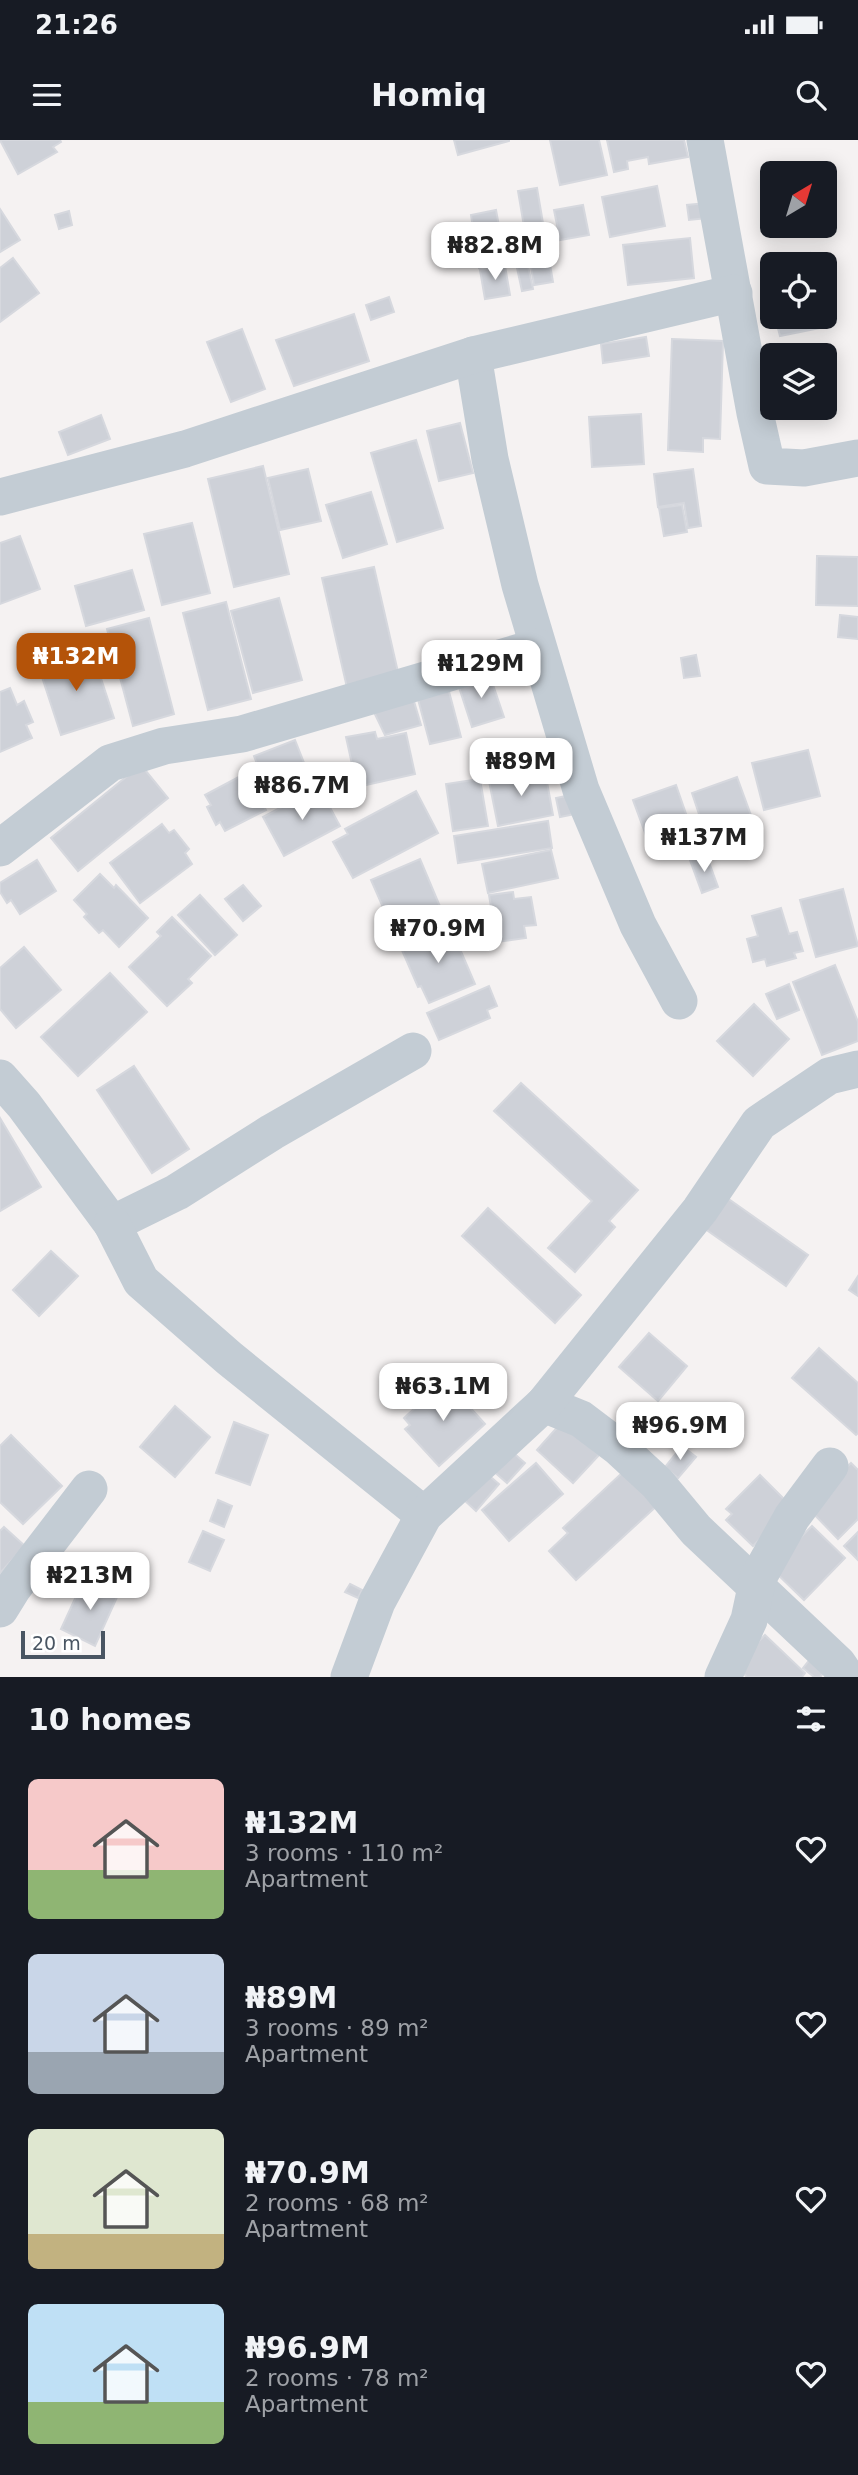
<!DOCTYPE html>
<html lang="en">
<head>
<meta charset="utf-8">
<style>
	body { margin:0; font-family:"DejaVu Sans",sans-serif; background:#20242c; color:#f1f3f6; height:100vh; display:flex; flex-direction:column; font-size:26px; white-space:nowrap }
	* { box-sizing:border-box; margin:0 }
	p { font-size:23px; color:#9ea1a6 }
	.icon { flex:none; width:38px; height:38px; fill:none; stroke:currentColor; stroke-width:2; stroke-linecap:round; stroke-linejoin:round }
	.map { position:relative; height:1537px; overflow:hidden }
	.details { display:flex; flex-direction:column; background:#171b24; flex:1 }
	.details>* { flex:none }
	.needle { width:46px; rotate:38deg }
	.tools { position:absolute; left:760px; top:21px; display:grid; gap:14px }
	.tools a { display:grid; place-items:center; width:77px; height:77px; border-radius:10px; background:#171b24; box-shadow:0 4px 18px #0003; font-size:35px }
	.scale { position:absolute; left:21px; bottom:18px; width:84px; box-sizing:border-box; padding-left:7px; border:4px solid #495562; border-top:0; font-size:19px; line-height:24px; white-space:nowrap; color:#495562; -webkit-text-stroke:5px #fff; paint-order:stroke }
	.price { position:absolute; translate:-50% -60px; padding:0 16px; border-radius:14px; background:#fff; color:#222; font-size:23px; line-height:46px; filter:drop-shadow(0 2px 4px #0008) }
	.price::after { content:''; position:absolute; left:50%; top:42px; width:21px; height:16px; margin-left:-10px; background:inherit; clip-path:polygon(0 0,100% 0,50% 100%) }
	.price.active { background:#b45309; color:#fff }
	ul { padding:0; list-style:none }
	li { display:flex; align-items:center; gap:21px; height:175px; padding:0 28px }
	li span { display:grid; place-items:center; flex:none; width:196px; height:140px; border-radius:10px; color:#555 }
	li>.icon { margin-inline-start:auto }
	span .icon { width:84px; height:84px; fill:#fffc; stroke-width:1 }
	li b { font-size:30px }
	h2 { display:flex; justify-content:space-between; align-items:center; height:84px; padding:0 28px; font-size:30px }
	.status { display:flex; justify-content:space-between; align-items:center; height:49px; padding:0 35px; background:#171b24; direction:ltr }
	.status svg { height:19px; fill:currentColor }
	header { display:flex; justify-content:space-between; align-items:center; height:91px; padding:0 28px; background:#171b24; font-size:32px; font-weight:800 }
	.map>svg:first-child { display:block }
	.building { fill:#ced1d8; stroke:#d6d8de; stroke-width:2 }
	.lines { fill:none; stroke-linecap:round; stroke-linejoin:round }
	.minor { stroke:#c3ccd4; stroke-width:37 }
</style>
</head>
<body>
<div class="status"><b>21:26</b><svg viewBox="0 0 49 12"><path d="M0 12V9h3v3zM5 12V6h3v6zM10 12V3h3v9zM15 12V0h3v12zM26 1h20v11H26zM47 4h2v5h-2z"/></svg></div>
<header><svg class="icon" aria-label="menu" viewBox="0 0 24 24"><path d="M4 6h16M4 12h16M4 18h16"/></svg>Homiq<svg class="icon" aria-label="search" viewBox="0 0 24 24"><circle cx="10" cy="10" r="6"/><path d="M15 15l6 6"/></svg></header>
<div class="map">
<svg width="858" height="1537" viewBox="0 0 858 1537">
	<rect width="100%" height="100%" fill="#f5f2f2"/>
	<g class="building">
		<path d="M0,0h60l1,2 -8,5 4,5 -39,22z"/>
		<path d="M454,0h55v1l-51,14z"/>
		<path d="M550,0h49l8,35 -47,10z"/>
		<path d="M607,0h77l4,17 -39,7 -1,-7 -21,4 1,8 -14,3z"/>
		<path d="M657,46l8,40 -55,11 -8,-40z"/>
		<path d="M537,48l16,94 -19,3 -16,-94z"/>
		<path d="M706,63l1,15 -18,2 -2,-15z"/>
		<path d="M583,65l6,30 -29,5 -6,-30z"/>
		<path d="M0,69l20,31 -20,12z"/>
		<path d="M496,70l10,54 -27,4 -8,-53z"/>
		<path d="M69,71l3,14 -13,4 -4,-14z"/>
		<path d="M690,98l4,40 -66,7 -5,-40z"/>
		<path d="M525,112l8,37 -11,2 -8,-37z"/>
		<path d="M810,113l2,11h-40v35l-8,-37z"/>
		<path d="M13,118l26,35 -39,29v-54z"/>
		<path d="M505,126l5,29 -25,4 -5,-29z"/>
		<path d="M389,157l5,15 -23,8 -5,-15z"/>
		<path d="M354,174l15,47 -75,25 -18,-46z"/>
		<path d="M775,177h48l2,10 -45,9z"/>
		<path d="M242,189l23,60 -34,13 -24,-60z"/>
		<path d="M646,197l3,19 -46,7 -2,-19z"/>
		<path d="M672,199l51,2 -3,98 -17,-1v14l-35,-2z"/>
		<path d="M641,274l3,50 -52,3 -3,-50z"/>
		<path d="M101,275l9,24 -42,16 -9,-23z"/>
		<path d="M460,283l13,50 -34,8 -12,-50z"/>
		<path d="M416,300l27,88 -46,14 -26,-89z"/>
		<path d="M263,326l26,108 -55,13 -26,-108z"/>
		<path d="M308,329l13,52 -41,9 -12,-52z"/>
		<path d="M693,329l8,57 -13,2 -4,-25 -26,4 -4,-33z"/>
		<path d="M371,352l16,52 -44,14 -17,-53z"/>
		<path d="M682,365l5,27 -23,4 -5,-28z"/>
		<path d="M192,383l18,70 -48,12 -18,-71z"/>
		<path d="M20,396l20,53 -40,15v-61z"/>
		<path d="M817,416l41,1v49l-42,-1z"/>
		<path d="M374,427l26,114 -52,11 -26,-114z"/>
		<path d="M132,430l12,40 -58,16 -11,-40z"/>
		<path d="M279,458l23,82 -49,13 -22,-82z"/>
		<path d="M226,462l25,97 -43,11 -25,-97z"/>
		<path d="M840,475l18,2v22l-20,-2z"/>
		<path d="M149,478l25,96 -41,12 -26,-97z"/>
		<path d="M92,511l22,67 -53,17 -22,-67z"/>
		<path d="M696,515l4,21 -16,2 -3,-20z"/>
		<path d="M489,533l15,44 -32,10 -14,-43z"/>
		<path d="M446,540l15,57 -31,7 -15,-56z"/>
		<path d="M10,548l7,17 7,-4 9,21 -7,3 6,13 -32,14v-60z"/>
		<path d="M413,558l8,27 -36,10 -12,-25z"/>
		<path d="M375,592l2,7 29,-6 9,41 -58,13 -11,-50z"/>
		<path d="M295,600l17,43 -42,15 -16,-42z"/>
		<path d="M808,610l12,46 -56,14 -12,-47z"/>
		<path d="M141,625l27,33 -90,73 -27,-33z"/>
		<path d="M545,631l8,44 -55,11 -9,-45z"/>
		<path d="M246,633l20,37 -41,21 -5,-9 -4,3 -9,-18 4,-2 -6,-10z"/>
		<path d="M737,637l23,63 -47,16 -21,-63z"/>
		<path d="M480,639l8,47 -35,5 -7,-47z"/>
		<path d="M676,645l17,49 -42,15 -18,-49z"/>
		<path d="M319,647l21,39 -56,30 -21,-39z"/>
		<path d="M416,651l22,42 -85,45 -20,-36 15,-8 -3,-5z"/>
		<path d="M576,654l4,19 -20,4 -4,-19z"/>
		<path d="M548,681l4,27 -94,15 -4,-27z"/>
		<path d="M162,684l7,9 5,-3 15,19 -4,4 7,11 -52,39 -30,-40z"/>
		<path d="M551,710l7,28 -70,15 -6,-29z"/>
		<path d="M706,714l12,33 -16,6 -12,-33z"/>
		<path d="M420,719l24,57 -48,21 -25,-57z"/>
		<path d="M37,720l19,31 -36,23 -9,-14 -4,3 -7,-11v-9z"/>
		<path d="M100,734l14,14 2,-3 32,33 -29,29 -16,-17 -4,3 -15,-16 3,-3 -13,-14z"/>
		<path d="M243,745l18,21 -18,15 -18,-22z"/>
		<path d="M843,749l15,57 -42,11 -16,-57z"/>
		<path d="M513,752l1,7 17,-2 5,28 -12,1 2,12 -29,4 -8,-47z"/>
		<path d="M200,755l37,40 -22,20 -37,-40z"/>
		<path d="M781,768l8,26 8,-2 6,19 -9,2 2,5 -29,8 -2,-7 -12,3 -6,-23 11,-3 -6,-20z"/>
		<path d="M172,777l39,39 -23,23 4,4 -25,23 -38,-39 32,-31 -4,-4z"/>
		<path d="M450,786l25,58 -46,19 -8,-17 -3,1 -17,-39z"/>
		<path d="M24,807l37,43 -45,38 -16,-19v-41z"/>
		<path d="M835,825l23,57v19l-36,14 -29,-73z"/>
		<path d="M110,833l37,39 -69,64 -37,-39z"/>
		<path d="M789,844l10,26 -22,9 -11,-25z"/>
		<path d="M489,846l8,20 -10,4 3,8 -51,22 -12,-27z"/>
		<path d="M754,864l35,35 -36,37 -36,-35z"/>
		<path d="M134,926l55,83 -37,24 -55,-83z"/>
		<path d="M521,943l117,107 -29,31 6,6 -40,45 -27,-24 44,-47 -98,-90z"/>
		<path d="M0,978l41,69 -41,24z"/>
		<path d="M723,1055l85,60 -22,31 -85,-60z"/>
		<path d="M488,1068l93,87 -26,28 -93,-87z"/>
		<path d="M51,1111l27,25 -39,40 -26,-26z"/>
		<path d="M858,1136v20l-9,-6z"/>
		<path d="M649,1193l38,33 -29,35 -39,-34z"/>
		<path d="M819,1208l39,35v50l-2,2 -64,-57z"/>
		<path d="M445,1240l40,44 -46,42 -34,-37 5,-4 -6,-7z"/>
		<path d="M175,1266l35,31 -35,40 -35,-30z"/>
		<path d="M234,1282l34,13 -18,50 -34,-12z"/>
		<path d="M562,1282l37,33 -26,28 -36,-33z"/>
		<path d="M11,1295l51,51 -39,38 -23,-22v-56z"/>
		<path d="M682,1306l14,11 -18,21 -13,-11z"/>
		<path d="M509,1309l16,14 -18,20 -15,-13z"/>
		<path d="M536,1323l27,31 -54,47 -27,-31z"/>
		<path d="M851,1323l7,7v49l-20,20 -31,-32z"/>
		<path d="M623,1332l38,30 -85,78 -27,-29 19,-18 -5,-5z"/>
		<path d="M486,1333l13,11 -23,27 -13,-12z"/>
		<path d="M760,1335l32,32 -39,39 -27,-26 6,-6 -6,-5z"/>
		<path d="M218,1360l14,6 -8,21 -14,-6z"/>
		<path d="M812,1386l33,32 -41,42 -33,-32z"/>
		<path d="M4,1387l21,19 -25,27v-42z"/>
		<path d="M203,1391l21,9 -14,31 -21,-9z"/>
		<path d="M858,1392v28l-14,-14z"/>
		<path d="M84,1439l34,16 -23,51 -34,-17z"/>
		<path d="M350,1444l12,6 -4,8 -13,-6z"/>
		<path d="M765,1495l40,38 -3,4h-55l-12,-12z"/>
		<path d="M811,1518l15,12 -6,7h-6l-11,-9z"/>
	</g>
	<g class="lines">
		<g class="minor">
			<path d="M705,0l50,273 12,53 37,2 54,-10"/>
			<path d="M473,215l17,104 30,126 61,205 57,135 41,76"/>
			<path d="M0,357l185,-48 288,-94 261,-62"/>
			<path d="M0,708l110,-85 54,-17 78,-12 295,-87"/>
			<path d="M0,938l24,27 88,119 65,-32 95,-60 141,-81"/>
			<path d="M112,1084l29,57 88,77 195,157"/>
			<path d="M544,1264l37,15 37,28 39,36 39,47 142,134 9,13"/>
			<path d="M0,1469l13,-21 76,-99"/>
			<path d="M349,1537l28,-75 47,-87 120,-111 156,-194 59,-87 70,-47 29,-7"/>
			<path d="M723,1537l26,-57 9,-42 34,-61 38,-51"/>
		</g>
	</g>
</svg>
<div class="tools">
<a><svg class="needle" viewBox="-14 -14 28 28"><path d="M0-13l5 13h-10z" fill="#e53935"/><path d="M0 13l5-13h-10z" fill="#9ea1a6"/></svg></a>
<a><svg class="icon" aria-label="locate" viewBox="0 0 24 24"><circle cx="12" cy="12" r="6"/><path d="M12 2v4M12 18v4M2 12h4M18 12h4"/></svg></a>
<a><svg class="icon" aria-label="layers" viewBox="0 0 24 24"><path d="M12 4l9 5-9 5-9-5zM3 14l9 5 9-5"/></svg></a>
</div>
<div class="scale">20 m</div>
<b class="price" style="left:495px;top:142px">₦82.8M</b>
<b class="price active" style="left:76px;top:553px">₦132M</b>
<b class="price" style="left:481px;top:560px">₦129M</b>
<b class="price" style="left:521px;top:658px">₦89M</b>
<b class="price" style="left:302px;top:682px">₦86.7M</b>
<b class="price" style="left:704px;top:734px">₦137M</b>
<b class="price" style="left:438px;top:825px">₦70.9M</b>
<b class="price" style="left:443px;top:1283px">₦63.1M</b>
<b class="price" style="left:680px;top:1322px">₦96.9M</b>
<b class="price" style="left:90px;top:1472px">₦213M</b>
</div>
<section class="details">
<h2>10 homes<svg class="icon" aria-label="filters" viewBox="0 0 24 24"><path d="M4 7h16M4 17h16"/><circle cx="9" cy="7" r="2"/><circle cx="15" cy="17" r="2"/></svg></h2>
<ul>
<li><span style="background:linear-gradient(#f6c9c9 65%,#8fb573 0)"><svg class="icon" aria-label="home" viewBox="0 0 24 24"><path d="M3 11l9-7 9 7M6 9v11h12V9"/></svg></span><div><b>₦132M</b><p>3 rooms · 110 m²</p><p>Apartment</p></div><svg class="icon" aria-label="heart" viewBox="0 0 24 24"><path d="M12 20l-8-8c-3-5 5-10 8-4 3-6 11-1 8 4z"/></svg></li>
<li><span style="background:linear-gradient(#c9d6e8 70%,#9aa5b1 0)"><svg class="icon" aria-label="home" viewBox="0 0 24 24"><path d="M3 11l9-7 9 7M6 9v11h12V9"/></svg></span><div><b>₦89M</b><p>3 rooms · 89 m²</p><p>Apartment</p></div><svg class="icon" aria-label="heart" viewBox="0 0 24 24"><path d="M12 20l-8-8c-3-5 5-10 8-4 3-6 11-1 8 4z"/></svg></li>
<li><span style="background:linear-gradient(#dfe7d0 75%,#c2b280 0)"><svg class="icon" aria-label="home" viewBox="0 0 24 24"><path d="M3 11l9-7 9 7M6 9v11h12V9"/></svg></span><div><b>₦70.9M</b><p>2 rooms · 68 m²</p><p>Apartment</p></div><svg class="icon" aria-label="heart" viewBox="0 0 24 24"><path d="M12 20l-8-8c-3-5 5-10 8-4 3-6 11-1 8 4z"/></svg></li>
<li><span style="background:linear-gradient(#bfe0f5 70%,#8fb573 0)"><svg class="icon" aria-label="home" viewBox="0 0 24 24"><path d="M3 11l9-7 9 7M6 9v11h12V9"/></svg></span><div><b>₦96.9M</b><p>2 rooms · 78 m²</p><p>Apartment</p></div><svg class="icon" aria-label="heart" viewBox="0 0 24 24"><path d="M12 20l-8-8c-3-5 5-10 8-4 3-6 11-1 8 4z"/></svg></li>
</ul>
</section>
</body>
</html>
